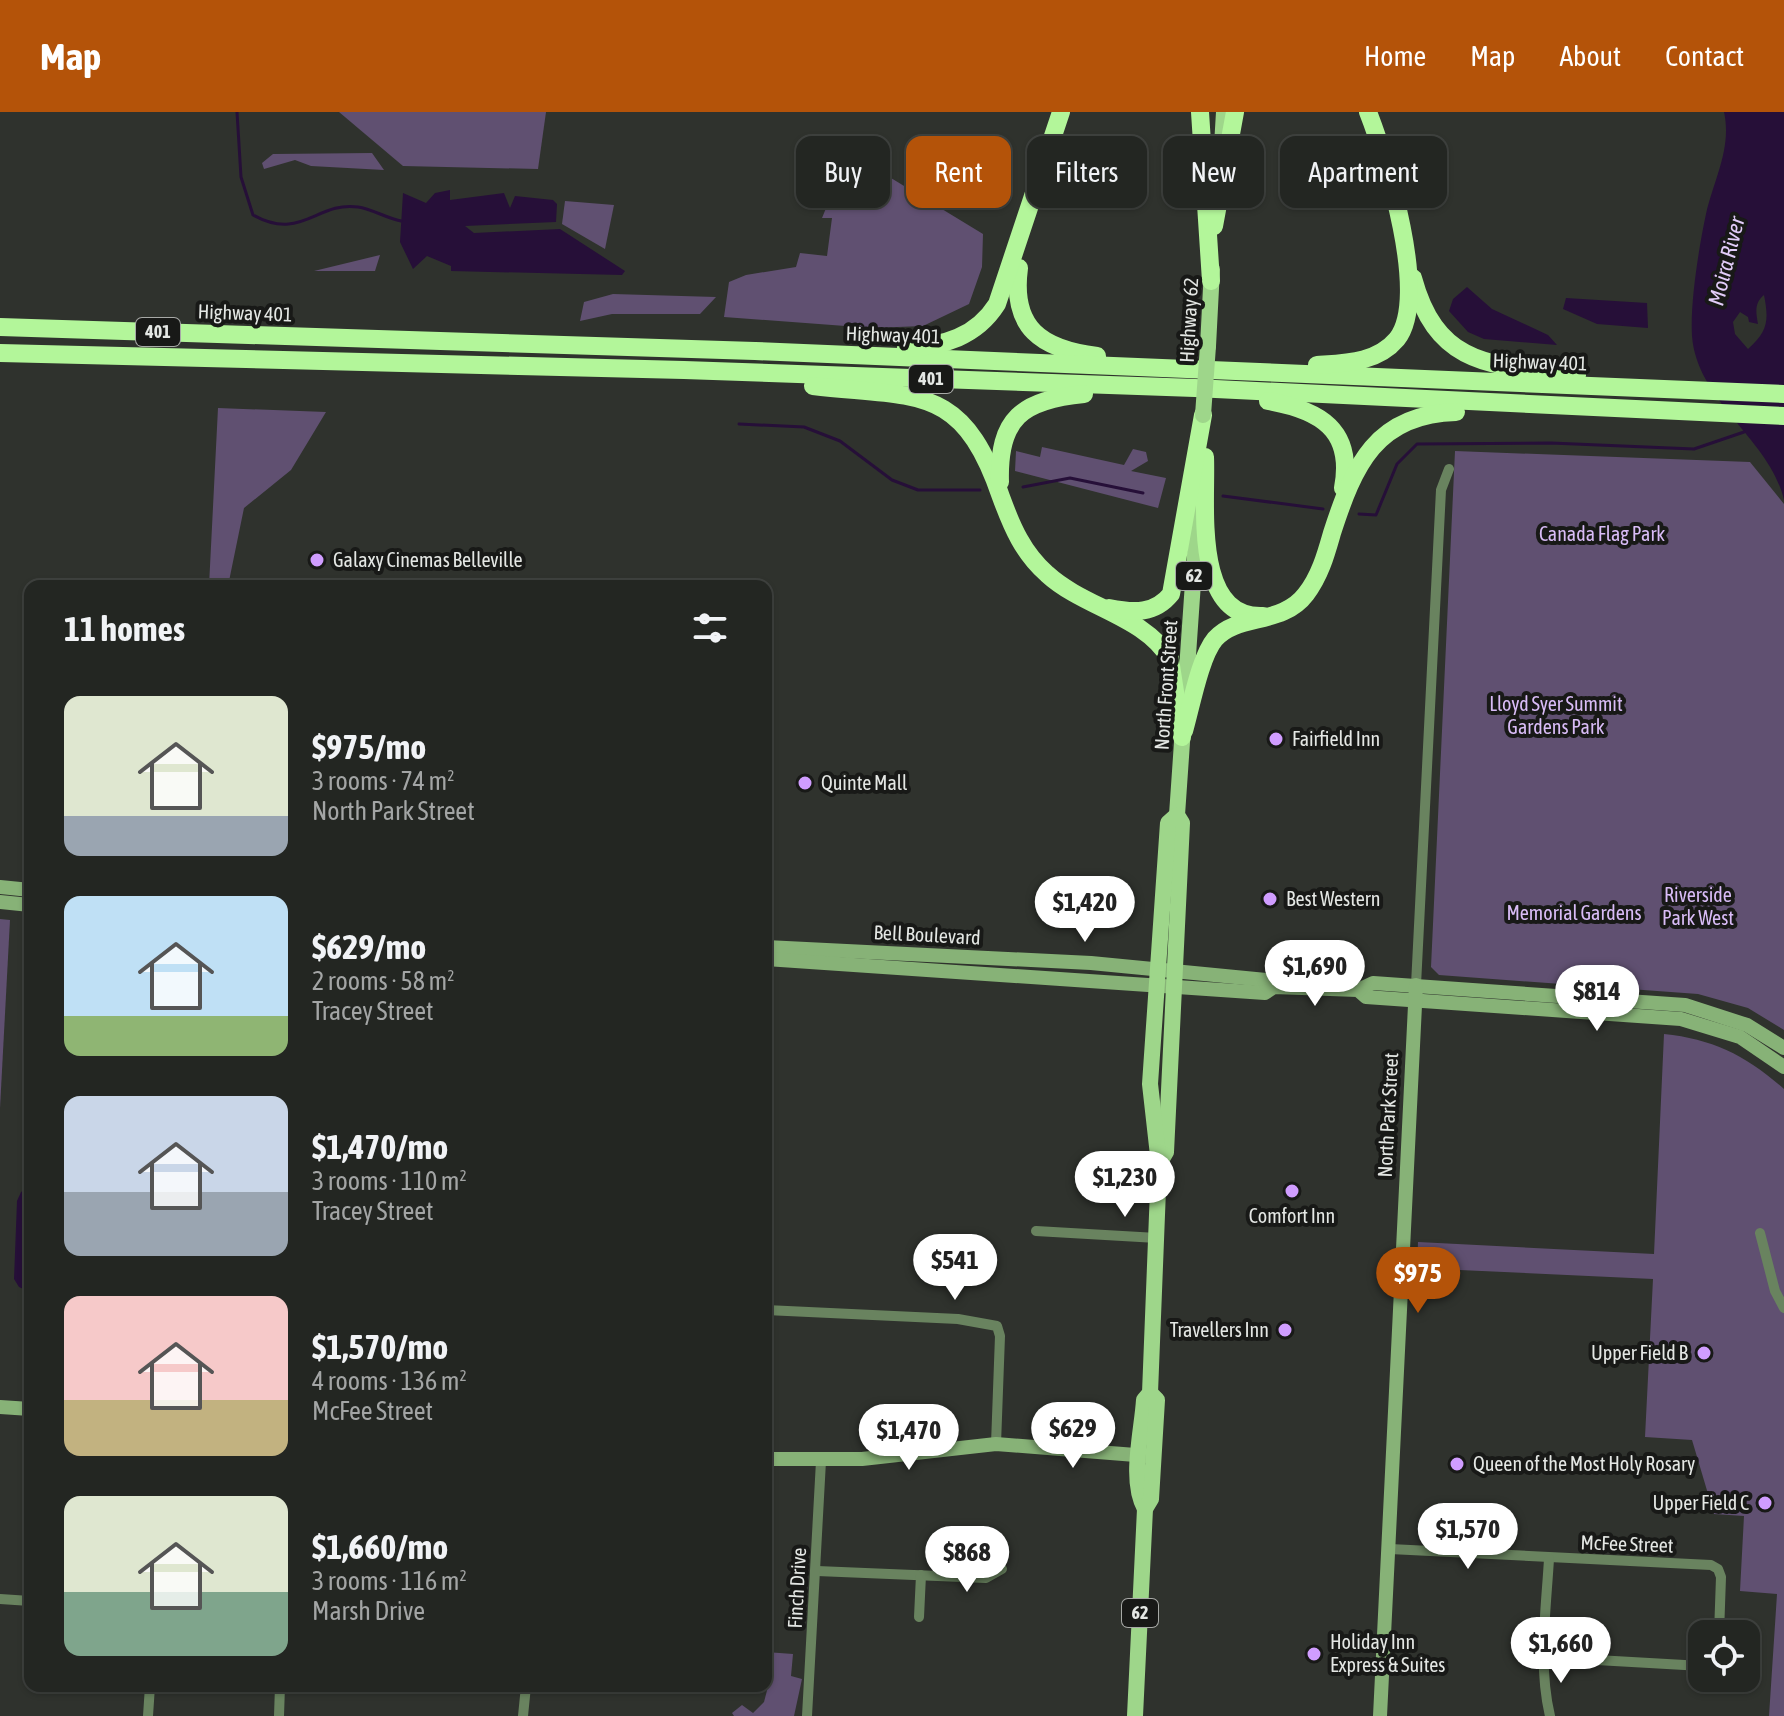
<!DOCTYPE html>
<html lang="en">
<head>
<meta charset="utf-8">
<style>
	body { margin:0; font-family:"Asap Condensed",sans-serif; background:#2f322f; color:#f1f3f6; height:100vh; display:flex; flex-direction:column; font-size:30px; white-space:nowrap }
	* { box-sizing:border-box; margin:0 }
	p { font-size:26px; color:#a3a5a5 }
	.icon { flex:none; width:44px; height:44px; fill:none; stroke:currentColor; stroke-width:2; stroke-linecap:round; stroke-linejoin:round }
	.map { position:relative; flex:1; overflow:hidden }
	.drawer { position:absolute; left:24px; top:468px; width:748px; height:1112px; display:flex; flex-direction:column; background:#232622; border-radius:16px; box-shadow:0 2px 6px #0004,0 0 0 2px #404340 }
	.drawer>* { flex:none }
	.top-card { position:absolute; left:796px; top:24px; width:760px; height:72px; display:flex; gap:16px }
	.fabs { position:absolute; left:1688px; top:1508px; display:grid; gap:16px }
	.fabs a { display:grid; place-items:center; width:72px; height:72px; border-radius:16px; background:#232622; box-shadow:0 2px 6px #0004,0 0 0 2px #404340; font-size:40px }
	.price { position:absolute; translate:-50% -68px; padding:0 18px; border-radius:28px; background:#fff; color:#222; font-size:26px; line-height:52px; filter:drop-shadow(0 2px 4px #0008) }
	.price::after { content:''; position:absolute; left:50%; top:48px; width:24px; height:18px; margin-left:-12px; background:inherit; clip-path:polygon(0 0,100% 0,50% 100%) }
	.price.on { background:#b45309; color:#fff }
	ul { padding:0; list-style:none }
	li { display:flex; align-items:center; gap:24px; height:200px; padding:0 40px }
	li span { display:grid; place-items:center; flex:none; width:224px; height:160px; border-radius:16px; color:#555 }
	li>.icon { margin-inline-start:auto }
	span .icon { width:96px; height:96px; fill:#fffc; stroke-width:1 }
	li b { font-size:34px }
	h2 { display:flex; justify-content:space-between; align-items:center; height:96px; padding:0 40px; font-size:34px }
	.tag { padding:0 28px; border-radius:16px; background:#232622; box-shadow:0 2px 6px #0004,0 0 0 2px #404340; font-size:28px; line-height:72px }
	.tag.on { background:#b45309; color:#fff }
	header { display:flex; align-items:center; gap:48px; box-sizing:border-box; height:112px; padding:0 40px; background:#b45309; color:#fff }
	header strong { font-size:38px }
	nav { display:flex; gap:44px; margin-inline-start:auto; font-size:28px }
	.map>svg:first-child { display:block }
	.green { fill:#605071 }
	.water { fill:#260f38; fill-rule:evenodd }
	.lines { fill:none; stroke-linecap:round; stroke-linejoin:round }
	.stream { stroke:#260f38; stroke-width:3 }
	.street { stroke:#69835f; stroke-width:10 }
	.secondary { stroke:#87b277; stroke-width:14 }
	.primary { stroke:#9ed68a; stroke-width:16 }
	.highway { stroke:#b3f69a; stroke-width:18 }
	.primary-bridge { stroke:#9ed68a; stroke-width:16 }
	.poi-dot { fill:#d09dff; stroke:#181917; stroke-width:3 }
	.labels { text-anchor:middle; stroke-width:8; stroke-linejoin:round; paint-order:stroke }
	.shield { fill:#181917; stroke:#a7a9a6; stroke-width:2 }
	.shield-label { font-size:18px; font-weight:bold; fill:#e4e7e4 }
	.street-label { font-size:20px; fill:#e4e7e4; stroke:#181917 }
	.park-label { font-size:20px; fill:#d9bcf7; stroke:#181917 }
	.poi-label { font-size:20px; fill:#e4e7e4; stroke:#181917; text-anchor:start }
	.water-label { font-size:22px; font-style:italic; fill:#e2ccf9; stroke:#181917 }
</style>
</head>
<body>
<header>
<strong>Map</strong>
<nav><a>Home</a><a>Map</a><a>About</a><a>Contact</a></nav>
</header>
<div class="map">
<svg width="1784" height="1604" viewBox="0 0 1784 1604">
	<rect width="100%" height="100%" fill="#2f322d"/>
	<g class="green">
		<path d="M339,0h207l-8,57 -135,-3z"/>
		<path d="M372,41l12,17 -73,-4 -16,-6 -31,9 -2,-6 11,-9z"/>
		<path d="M891,66l92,56 -1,33 -13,37 -46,22 -51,2 -148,-11 5,-35 17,-7 50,-8 4,-14 27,3 5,-38h-10l11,-27z"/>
		<path d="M565,89l49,4 -9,44 -43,-25z"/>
		<path d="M380,143l-5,16h-61z"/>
		<path d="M613,182l103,3 -16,17h-88l-32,7 4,-19z"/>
		<path d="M218,296l108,4 -35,58 -47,38 -16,78h-19z"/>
		<path d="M1042,335l82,18 9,-16 13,3 2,9 -17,10 35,7 -8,30 -143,-37 1,-20 24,6z"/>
		<path d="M1455,339l295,11 34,42v526l-36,-22 -50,-14 -259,-19 -8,-8z"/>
		<path d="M0,807l10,1 -10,188z"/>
		<path d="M1664,922c49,5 83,22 120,55v627h-15l8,-122 -37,-3 4,-75 -30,-2 -22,-74 -47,-3 8,-158 -236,-11 1,-26 236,12z"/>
		<path d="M766,1540l27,2 -2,22 11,3 -8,37h-60l-2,-3 10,-8 11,8 11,-11 7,-27 -5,-1z"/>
	</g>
	<g class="water">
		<path d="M1724,0h60v388c-14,-61 -87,-98 -92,-164 -2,-34 7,-89 14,-122 8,-35 26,-66 18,-102zM1764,183c5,26 4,36 -16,54l-13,-15 -2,-12 7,-10 8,5 1,5 9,2c-2,-11 -4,-21 6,-29z"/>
		<path d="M450,78v10l54,-7 6,15 5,-12 38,4 4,4 -1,18 -91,4 9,7 86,-4 65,42 -3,4 -171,-4v-5l-24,-10 -14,13 -13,-27 3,-49 23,10 9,-10z"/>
		<path d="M1467,175l25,22 56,26 9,10 -73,-6 -16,-7 -19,-21 4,-12z"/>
		<path d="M1566,186l81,5 1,25 -51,-4 -34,-15z"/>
		<path d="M30,1074v106l-11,-5 -5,-8 3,-78 4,-9z"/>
	</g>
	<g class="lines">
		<g class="stream">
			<path d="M237,0l4,65 12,38c48,27 64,-14 105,-8 14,2 28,11 43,14"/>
			<path d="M739,312l65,3 36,14 52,39 26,10h62"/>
			<path d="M1023,375l47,-9 73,15"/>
			<path d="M1223,384l100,13"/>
			<path d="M1359,402l17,1 21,-51 20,-20 134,-1 143,6 50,-17"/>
		</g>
		<g class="street">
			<path d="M1416,873l25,-495 8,-21"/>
			<path d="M1036,1119l121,7"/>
			<path d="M1760,1121l15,58 9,17"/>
			<path d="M766,1198l192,9 39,7 3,10 -4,108"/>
			<path d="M1390,1437l321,16 7,4 3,8 -2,57"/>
			<path d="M1549,1447c-3,51 -11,107 1,157"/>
			<path d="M817,1459l169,7 16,-9"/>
			<path d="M0,1487l30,2"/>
			<path d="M919,1505l2,-42"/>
			<path d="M1544,1545l158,9"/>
			<path d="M148,1604l2,-30"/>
			<path d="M279,1604l1,-30"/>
			<path d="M523,1604l3,-30"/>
			<path d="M807,1604l14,-255"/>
		</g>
		<g class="secondary">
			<path d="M0,775l30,3"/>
			<path d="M0,790l30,3"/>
			<path d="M766,835l325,16 175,17 8,7"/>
			<path d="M766,847l499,34 9,-6 84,3 8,7 315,22 59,18 44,30"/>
			<path d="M1358,878l15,-7 312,22 62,20 37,23"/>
			<path d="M0,1295l30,2"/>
			<path d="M766,1347h96l134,-15 152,12"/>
			<path d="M1380,1604l36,-731"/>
		</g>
		<g class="primary">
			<path d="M1222,34l2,-34"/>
			<path d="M1208,234l4,-77"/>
			<path d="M1159,1052l7,-12 16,-329 -5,-8 21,-305"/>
			<path d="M1145,1397c-16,-28 -3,-77 -1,-109l6,-7 9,-229 -9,-80 18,-261 9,-8"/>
			<path d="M1135,1604l10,-207 6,-10 6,-99 -7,-7"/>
		</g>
		<g class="highway">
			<path d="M1200,0l11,169"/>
			<path d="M1214,114l21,-114"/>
			<path d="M1019,156c-8,60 22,81 78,88"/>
			<path d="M1413,166c25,92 83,87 164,97"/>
			<path d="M0,215l755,24 1029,43"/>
			<path d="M906,236c38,-2 70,-11 91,-44l64,-192"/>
			<path d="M0,241l684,17 511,18 589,28"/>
			<path d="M1317,253c28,-2 60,-2 80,-26 33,-42 -11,-181 -29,-227"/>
			<path d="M813,274c105,12 149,-3 188,111 11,30 22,56 46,77 37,34 98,42 123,85l12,78"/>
			<path d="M1268,289c52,9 86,29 75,87"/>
			<path d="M1205,345c2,47 -13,162 58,159"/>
			<path d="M1000,370c-2,-64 22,-82 84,-88"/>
			<path d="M1109,496c25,5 46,6 62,-14l32,-179"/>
			<path d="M1184,619c7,-24 16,-74 31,-92 23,-26 67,-13 91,-45 14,-18 20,-40 26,-61 22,-68 44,-119 124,-121"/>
		</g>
		<path class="primary-bridge" d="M1203,303l5,-69"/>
	</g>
	<g class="poi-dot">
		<circle cx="317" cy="448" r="8"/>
		<circle cx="1276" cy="627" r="8"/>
		<circle cx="805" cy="671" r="8"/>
		<circle cx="1270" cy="787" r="8"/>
		<circle cx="1292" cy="1079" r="8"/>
		<circle cx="1285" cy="1218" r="8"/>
		<circle cx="1704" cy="1241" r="8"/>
		<circle cx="1457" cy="1352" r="8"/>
		<circle cx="1765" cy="1391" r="8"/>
		<circle cx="1314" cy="1542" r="8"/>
	</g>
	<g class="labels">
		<g class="shield">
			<rect x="136" y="206" width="44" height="28" rx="6"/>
			<rect x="909" y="253" width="44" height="28" rx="6"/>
			<rect x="1176" y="450" width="36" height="28" rx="6"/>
			<rect x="1122" y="1487" width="36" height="28" rx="6"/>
		</g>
		<g class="shield-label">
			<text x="158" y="226">401</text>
			<text x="931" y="273">401</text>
			<text x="1194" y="470">62</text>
			<text x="1140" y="1507">62</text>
		</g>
		<g class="street-label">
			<text transform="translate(245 201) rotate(2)" y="7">Highway 401</text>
			<text transform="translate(1189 208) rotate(-87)" y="7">Highway 62</text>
			<text transform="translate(893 223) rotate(2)" y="7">Highway 401</text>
			<text transform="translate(1540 250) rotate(2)" y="7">Highway 401</text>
			<text transform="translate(1166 573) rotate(-86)" y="7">North Front Street</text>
			<text transform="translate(927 823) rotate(3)" y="7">Bell Boulevard</text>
			<text transform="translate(1388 1003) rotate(-87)" y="7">North Park Street</text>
			<text transform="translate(1627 1432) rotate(2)" y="7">McFee Street</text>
			<text transform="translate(797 1476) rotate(-87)" y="7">Finch Drive</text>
		</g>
		<g class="park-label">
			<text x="1602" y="429">Canada Flag Park</text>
			<text x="1556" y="599">Lloyd Syer Summit<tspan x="1556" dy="23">Gardens Park</tspan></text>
			<text x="1698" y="790">Riverside<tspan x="1698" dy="23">Park West</tspan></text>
			<text x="1574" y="808">Memorial Gardens</text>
		</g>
		<g class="poi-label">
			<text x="333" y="455">Galaxy Cinemas Belleville</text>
			<text x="1292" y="634">Fairfield Inn</text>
			<text x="821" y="678">Quinte Mall</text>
			<text x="1286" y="794">Best Western</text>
			<text x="1292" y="1111" text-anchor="middle">Comfort Inn</text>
			<text x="1269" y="1225" text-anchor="end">Travellers Inn</text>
			<text x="1688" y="1248" text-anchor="end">Upper Field B</text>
			<text x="1473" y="1359">Queen of the Most Holy Rosary</text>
			<text x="1749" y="1398" text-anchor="end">Upper Field C</text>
			<text x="1330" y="1537">Holiday Inn<tspan x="1330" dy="23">Express &amp; Suites</tspan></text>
		</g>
		<g class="water-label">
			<text transform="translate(1726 149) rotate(-76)" y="8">Moira River</text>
		</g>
	</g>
</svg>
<div class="fabs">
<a><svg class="icon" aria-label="locate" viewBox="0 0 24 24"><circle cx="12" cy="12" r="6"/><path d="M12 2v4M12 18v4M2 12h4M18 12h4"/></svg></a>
</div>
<b class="price" style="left:1085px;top:832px">$1,420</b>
<b class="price" style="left:1315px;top:896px">$1,690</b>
<b class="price" style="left:1597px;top:921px">$814</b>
<b class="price" style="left:1125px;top:1107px">$1,230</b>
<b class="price" style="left:955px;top:1190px">$541</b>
<b class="price on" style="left:1418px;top:1203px">$975</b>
<b class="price" style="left:1073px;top:1358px">$629</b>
<b class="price" style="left:909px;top:1360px">$1,470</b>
<b class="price" style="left:1468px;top:1459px">$1,570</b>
<b class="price" style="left:967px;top:1482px">$868</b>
<b class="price" style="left:1561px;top:1573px">$1,660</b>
<div class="top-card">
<a class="tag">Buy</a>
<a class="tag on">Rent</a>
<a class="tag">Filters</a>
<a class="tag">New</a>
<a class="tag">Apartment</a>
</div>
<section class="drawer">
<h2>11 homes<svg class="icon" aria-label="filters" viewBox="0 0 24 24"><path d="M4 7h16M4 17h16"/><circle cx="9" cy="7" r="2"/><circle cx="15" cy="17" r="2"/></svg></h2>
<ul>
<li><span style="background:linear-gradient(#dfe7d0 75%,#9aa5b1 0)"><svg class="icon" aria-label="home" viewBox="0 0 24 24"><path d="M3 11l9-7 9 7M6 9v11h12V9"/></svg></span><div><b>$975/mo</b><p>3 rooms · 74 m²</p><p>North Park Street</p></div></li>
<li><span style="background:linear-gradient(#bfe0f5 75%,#8fb573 0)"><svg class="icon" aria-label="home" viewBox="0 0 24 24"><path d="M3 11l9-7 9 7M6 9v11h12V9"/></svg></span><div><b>$629/mo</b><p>2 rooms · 58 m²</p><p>Tracey Street</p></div></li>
<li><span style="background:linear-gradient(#c9d6e8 60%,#9aa5b1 0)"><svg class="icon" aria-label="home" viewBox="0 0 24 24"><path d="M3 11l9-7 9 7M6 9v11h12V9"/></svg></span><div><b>$1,470/mo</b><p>3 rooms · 110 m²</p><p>Tracey Street</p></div></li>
<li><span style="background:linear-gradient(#f6c9c9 65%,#c2b280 0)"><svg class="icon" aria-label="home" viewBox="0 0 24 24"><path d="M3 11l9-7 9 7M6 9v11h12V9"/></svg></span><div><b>$1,570/mo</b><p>4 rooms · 136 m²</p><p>McFee Street</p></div></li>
<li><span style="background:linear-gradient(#dfe7d0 60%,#7fa58c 0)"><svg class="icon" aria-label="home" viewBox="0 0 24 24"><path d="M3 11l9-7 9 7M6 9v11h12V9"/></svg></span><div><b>$1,660/mo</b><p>3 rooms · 116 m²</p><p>Marsh Drive</p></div></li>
</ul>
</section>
</div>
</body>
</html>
